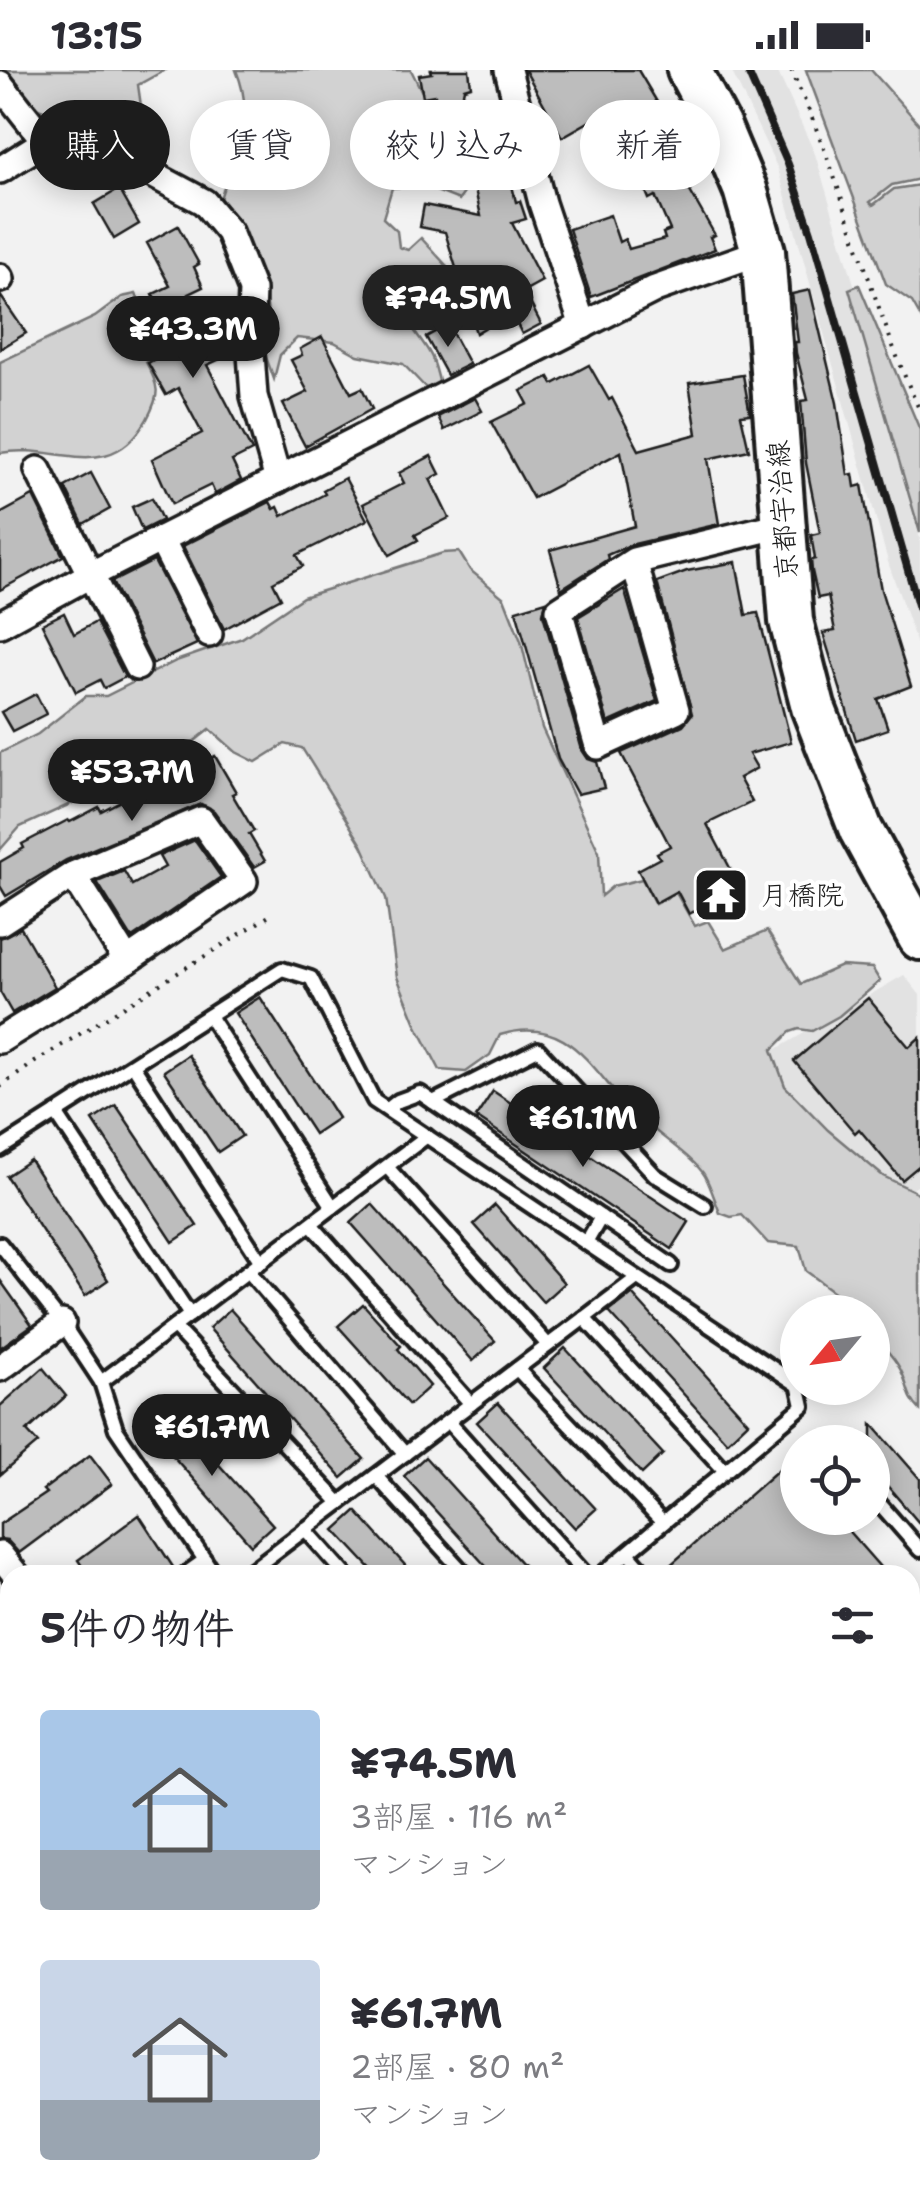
<!DOCTYPE html>
<html lang="ja">
<head>
<meta charset="utf-8">
<style>
	body { margin:0; font-family:"Shantell Sans","Klee One",sans-serif; background:#f7f7f7; color:#2b2b33; height:100vh; display:flex; flex-direction:column; font-size:38px; white-space:nowrap }
	* { box-sizing:border-box; margin:0 }
	p { font-size:32px; color:#7c7c81 }
	.icon { flex:none; width:55px; height:55px; fill:none; stroke:currentColor; stroke-width:2; stroke-linecap:round; stroke-linejoin:round }
	.map { position:relative; flex:1; overflow:hidden }
	.details { position:absolute; left:0px; top:1495px; width:920px; height:642px; display:flex; flex-direction:column; background:#fff; border-radius:30px 30px 0 0; box-shadow:0 5px 25px #0003 }
	.details>* { flex:none }
	.guide { position:absolute; left:30px; top:30px; width:860px; height:90px; display:flex; gap:20px }
	.needle { width:65px; rotate:241deg }
	.fabs { position:absolute; left:780px; top:1225px; display:grid; gap:20px }
	.fabs a { display:grid; place-items:center; width:110px; height:110px; border-radius:50%; background:#fff; box-shadow:0 5px 25px #0003; font-size:50px }
	.price { position:absolute; translate:-50% -85px; padding:0 22px; border-radius:35px; background:#1c1c1c; color:#fff; font-size:32px; line-height:65px; filter:drop-shadow(0 2px 5px #0008) }
	.price::after { content:''; position:absolute; left:50%; top:60px; width:30px; height:22px; margin-left:-15px; background:inherit; clip-path:polygon(0 0,100% 0,50% 100%) }
	.price.on { background:#222; color:#fff }
	ul { padding:0; list-style:none }
	li { display:flex; align-items:center; gap:30px; height:250px; padding:0 40px }
	li span { display:grid; place-items:center; flex:none; width:280px; height:200px; border-radius:10px; color:#555 }
	li>.icon { margin-inline-start:auto }
	span .icon { width:120px; height:120px; fill:#fffc; stroke-width:1 }
	li b { font-size:42px }
	h2 { display:flex; justify-content:space-between; align-items:center; height:120px; padding:0 40px; font-size:42px }
	.chip { padding:0 35px; border-radius:45px; background:#fff; box-shadow:0 5px 25px #0003; font-size:35px; line-height:90px }
	.chip.on { background:#1c1c1c; color:#fff }
	.status { display:flex; justify-content:space-between; align-items:center; height:70px; padding:0 50px; background:#fff; direction:ltr }
	.status svg { height:28px; fill:currentColor }
	.map>svg:first-child { display:block }
	.built { fill:#e2e2e2 }
	.green { fill:#d2d2d2; stroke:#777; stroke-width:2.5 }
	.building { fill:#bdbdbd; stroke:#1c1c1c; stroke-width:2.5 }
	.lines { fill:none; stroke-linecap:round; stroke-linejoin:round }
	.service-casing { stroke:#1c1c1c; stroke-width:20 }
	.minor-casing { stroke:#1c1c1c; stroke-width:32 }
	.primary-casing { stroke:#1c1c1c; stroke-width:50 }
	.path { stroke:#1c1c1c; stroke-width:4; stroke-dasharray:2.5 8; stroke-linecap:butt }
	.service { stroke:#fff; stroke-width:12 }
	.minor { stroke:#fff; stroke-width:25 }
	.primary { stroke:#fff; stroke-width:42 }
	.rail { stroke:#1c1c1c; stroke-width:8 }
	.labels { text-anchor:middle; stroke-width:8; stroke-linejoin:round; paint-order:stroke }
	.street-label { font-size:28px; fill:#1c1c1c; stroke:#fff }
	.poi-label { font-size:28px; fill:#1c1c1c; stroke:#fff; text-anchor:start }
</style>
</head>
<body>
<div class="status"><b>13:15</b><svg viewBox="0 0 49 12"><path d="M0 12V9h3v3zM5 12V6h3v6zM10 12V3h3v9zM15 12V0h3v12zM26 1h20v11H26zM47 4h2v5h-2z"/></svg></div>
<div class="map">
<svg width="920" height="2137" viewBox="0 0 920 2137">
	<rect width="100%" height="100%" fill="#f2f2f2"/>
	<filter id="ink" filterUnits="userSpaceOnUse"><feTurbulence type="fractalNoise" baseFrequency=".01" numOctaves="2"/><feDisplacementMap in="SourceGraphic" scale="20" xChannelSelector="R" yChannelSelector="G"/><feConvolveMatrix kernelMatrix="1 2 1 2 8 2 1 2 1" color-interpolation-filters="sRGB"/></filter>
	<g filter="url(#ink)">
		<g class="built">
			<path d="M731,0h46l38,84 39,130 35,147 31,108v114l-31,-88 -111,-396z"/>
			<path d="M904,905l16,20v188l-28,24 -136,-128 7,-22z"/>
			<path d="M517,2128h154l5,9h-152z"/>
		</g>
		<g class="green">
			<path d="M2,0h163l-27,15 3,21 21,28 1,26 -16,2 -57,-43 -35,-4 -26,-11z"/>
			<path d="M236,0h175l58,116 -10,14 -38,-15 -29,3 -9,30 14,13 2,16 9,3 13,-12 25,27 -14,10 -28,10c-9,29 12,45 25,67 6,9 8,22 11,33l-14,3 -23,-24 -45,-9 -24,-13 -37,-4 -17,17 -6,24 -11,-30 6,-25 -4,-37 -14,-36 -31,-52c15,-49 37,-78 16,-129z"/>
			<path d="M806,0h65l49,55v54l-28,6 -22,17 3,3 21,-16 26,-4v131l-8,-14 -26,-18z"/>
			<path d="M859,215l61,145v103l-71,-244z"/>
			<path d="M136,224l25,56 -15,12c13,26 15,31 1,57 -38,67 -90,23 -147,34v-91l95,-45 27,-20z"/>
			<path d="M459,482l11,18 34,28 17,43 21,87 57,124 2,44 12,-10 29,-7 13,25 21,-11 19,33 13,-5 17,28 42,-18 34,53 40,-18 31,2 8,13 -41,35 -27,15 -13,-2 -9,3 -18,18 13,36 43,44 55,46 37,18v216c-12,-12 -11,-20 -17,-35 -6,-15 -19,-28 -30,-39l-1,-24h-19l-5,-10 -42,-31 -7,-25 -31,-3 -26,-28 -11,2 -11,-4c-5,-12 -9,-26 -15,-37 -10,-18 -58,-49 -75,-67 -39,-40 -62,-95 -130,-74l-10,20 -24,17 -26,-2 -23,-44 -20,-49 -11,-79 -24,-53 -60,-97 -17,-4 -29,18 -20,-10 -26,-23 -60,47 -25,3 -105,48 -20,23v-97l38,-19 48,-38h20l70,-35 66,-23 61,-41 140,-44z"/>
		</g>
		<g class="building">
			<path d="M431,0h38l2,16 -7,2 -8,36 -16,3 -5,-32 -12,2 -4,-22 13,-2z"/>
			<path d="M525,0h113l50,84 11,26 -12,6 28,49 -5,2 5,12 -124,48 -22,-68 41,-14 9,27 6,-3 4,10 36,-10 -2,-6 7,-3 -15,-34 -6,3 -19,-46 -24,-41 -44,25z"/>
			<path d="M485,62l10,40 13,-3 8,33 4,-1 6,18 -14,4 30,58 -18,10 17,33 -19,10 -11,-22 -35,21 -31,-101 -25,-5 4,-22 57,11 -18,-79z"/>
			<path d="M119,119l20,35 -25,15 -20,-35z"/>
			<path d="M178,156l21,38 -5,3 9,20 -15,7 18,37 9,-4 14,28 -22,10 45,86 -20,10 9,19 -26,14 -4,-9 -39,19 -20,-45 50,-26 -24,-45 -12,7 -18,-32 30,-17 -25,-52 17,-8 -23,-43z"/>
			<path d="M810,220l27,113 11,72 5,-1 2,13 7,-2 19,105 30,96 -33,13 10,30 -32,11 -33,-107 12,-2 -7,-35 -10,2 -6,-27 -1,-11 4,-1 -4,-24 9,-2 -14,-70 -5,-62 7,-1 -12,-47 -1,-11h3l-6,-48z"/>
			<path d="M0,225l26,38 -26,16z"/>
			<path d="M448,255l21,39 -22,11 -21,-38z"/>
			<path d="M322,267l29,56 11,-5 10,21 -67,37 -22,-42 25,-12 -17,-32 11,-5 -2,-6z"/>
			<path d="M589,295l20,35 3,-2 27,52 58,-16 -8,-51 54,-8 7,39 -9,1 8,35 -41,9 11,65 -89,21 -23,10 1,4 -47,30 -11,-39 85,-24 -14,-74 -88,46 -42,-76 37,-18 -7,-13 28,-14 4,7z"/>
			<path d="M475,328l7,13 -38,19 -6,-13z"/>
			<path d="M431,386l9,18 -10,5 19,39 -34,17 3,5 -28,15 -27,-51 41,-21 -5,-10z"/>
			<path d="M91,403l19,36 -27,15 -18,-37z"/>
			<path d="M345,408l22,42 -70,35 6,11 -30,16 8,16 -57,31 -41,-83 87,-44 4,7 4,-2 4,9 43,-22 -2,-4z"/>
			<path d="M33,426l30,60 -63,34v-76z"/>
			<path d="M152,428l10,22 -20,10 -10,-23z"/>
			<path d="M154,491l43,83 -44,20 -41,-82z"/>
			<path d="M736,492l10,53 12,-2 33,129 -42,12 8,14 -18,10 13,24 -45,22 33,63 -51,27 -12,-23 -22,12 -17,-33 22,-12 -3,-5 13,-7 -49,-93 62,-28 9,-11 -35,-132 30,-11z"/>
			<path d="M624,519l33,112 -49,22 -30,-106z"/>
			<path d="M546,531l-3,13 39,136 6,9 9,3 7,26 -27,6 -19,-35 -42,-149z"/>
			<path d="M64,543l10,21 22,-12 29,55 -21,11 -4,-8 -24,12 -34,-68z"/>
			<path d="M36,624l10,20 -34,17 -11,-19z"/>
			<path d="M215,686l21,36 -4,2 22,37 -5,3 16,27 -11,6 -40,-56 -13,-7 -135,56 -60,36 -6,-10v-24l24,-14 -2,-4 46,-24 2,2 29,-15 2,4 39,-20 4,8z"/>
			<path d="M195,770l26,37 -89,61 -35,-56 27,-11 8,14 33,-18 -6,-11z"/>
			<path d="M21,858l34,59 -43,26 -12,-21v-54z"/>
			<path d="M260,927l78,121 -24,16 -79,-121z"/>
			<path d="M868,928l41,49 11,-10v128l-18,15 -43,-51 -4,4 -61,-72z"/>
			<path d="M188,985l54,81 -24,16 -54,-81z"/>
			<path d="M493,1021l196,131 -17,27 -196,-132z"/>
			<path d="M116,1035l81,121 -24,16 -80,-122z"/>
			<path d="M30,1090l78,120 -23,16 -79,-120z"/>
			<path d="M372,1134l123,137 -22,20 -122,-138z"/>
			<path d="M495,1135l69,78 -21,19 -69,-78z"/>
			<path d="M0,1210l32,45 -32,23z"/>
			<path d="M632,1224l116,128 -21,20 -118,-130z"/>
			<path d="M363,1234l38,42 -3,3 32,37 -21,19 -71,-79z"/>
			<path d="M230,1239l134,150 -22,19 -133,-150z"/>
			<path d="M565,1278l98,106 -21,20 -98,-106z"/>
			<path d="M43,1298l23,28 -39,35 11,12 -38,32v-69z"/>
			<path d="M498,1333l98,106 -21,19 -98,-106z"/>
			<path d="M172,1342l101,113 -22,20 -100,-114z"/>
			<path d="M872,1354l48,55v45l-48,-56z"/>
			<path d="M90,1385l22,29 -93,69 -12,-13 -7,-1v-15l46,-31 -3,-3z"/>
			<path d="M425,1387l98,108 -11,10h-18l-90,-99z"/>
			<path d="M787,1392l11,11v45h39l50,57h-228z"/>
			<path d="M356,1441l58,64h-37l-42,-45z"/>
			<path d="M139,1445l36,55 -1,5h-86l-10,-15z"/>
		</g>
		<g class="lines">
			<g class="service-casing">
				<g id="service">
					<path d="M209,946l124,191"/>
					<path d="M133,995l128,197"/>
					<path d="M433,1032l105,-53 117,126 50,31"/>
					<path d="M388,1039l10,-8 22,-8 251,172"/>
					<path d="M56,1043l134,202"/>
					<path d="M0,1079l282,-180 29,9 63,123 424,284"/>
					<path d="M387,1097l161,178"/>
					<path d="M311,1154l160,180"/>
					<path d="M586,1173l15,-26"/>
					<path d="M0,1174l62,79 39,59 15,47 99,146"/>
					<path d="M248,1201l157,183"/>
					<path d="M584,1248l141,153"/>
					<path d="M174,1257l166,176"/>
					<path d="M517,1299l146,154"/>
					<path d="M101,1312l326,-246"/>
					<path d="M448,1351l138,154"/>
					<path d="M376,1406l90,99"/>
					<path d="M872,1425l48,55"/>
					<path d="M305,1459l41,46"/>
					<path d="M628,1483l19,22"/>
					<path d="M184,1505l21,-15"/>
					<path d="M245,1505l392,-297"/>
					<path d="M601,1505l202,-169 -4,-18"/>
					<path d="M910,1548l10,-10"/>
					<path d="M910,1634l10,11"/>
					<path d="M910,1790l10,-6"/>
					<path d="M910,1833l10,17"/>
					<path d="M151,2128l5,9"/>
				</g>
			</g>
			<g class="minor-casing">
				<g id="minor">
					<path d="M508,0l34,133 41,123"/>
					<path d="M0,14l38,48 12,8"/>
					<path d="M0,100l60,-38 28,-1 20,10 27,24 69,37 25,30 23,58 -2,50 4,56 24,84"/>
					<path d="M0,207l1,2"/>
					<path d="M38,400l99,197"/>
					<path d="M161,469l48,95"/>
					<path d="M634,491l42,149 -78,36 -39,-136 75,-49 148,-36"/>
					<path d="M0,554l90,-49 565,-286 108,-38"/>
					<path d="M73,805l54,86"/>
					<path d="M0,852l73,-47 128,-55 43,61 -117,80 -127,79"/>
					<path d="M0,1298l62,-45"/>
					<path d="M0,1485l16,20"/>
					<path d="M0,1725l10,-8"/>
					<path d="M514,2128l7,9"/>
				</g>
			</g>
			<g class="primary-casing">
				<path id="primary" d="M689,0l30,57 26,62 18,62 28,370 22,86 48,123 59,108"/>
			</g>
			<g class="path">
				<path d="M791,0c52,110 78,230 129,341"/>
				<path d="M0,1017l35,-25 234,-146"/>
			</g>
			<use href="#service" class="service"/>
			<use href="#minor" class="minor"/>
			<use href="#primary" class="primary"/>
			<path class="rail" d="M747,0l41,94 23,68 109,380"/>
		</g>
	</g>
	<defs>
		<g id="temple-square" transform="scale(2.875)"><rect x="-9" y="-9" width="18" height="18" rx="4" fill="#1c1c1c" stroke="#fff"/><path d="M0-6L5-2H3V0L6.5 2.5H4V6H1.5V3h-3V6H-4V2.5H-6.5L-3 0V-2H-5Z" fill="#fff"/></g>
	</defs>
	<g fill-rule="evenodd">
		<use href="#temple-square" x="721" y="825"/>
	</g>
	<g class="labels">
		<g class="street-label">
			<text transform="translate(782 440) rotate(-94)" y="10">京都宇治線</text>
		</g>
		<g class="poi-label">
			<text x="760" y="835">月橋院</text>
		</g>
	</g>
</svg>
<div class="fabs">
<a><svg class="needle" viewBox="-14 -14 28 28"><path d="M0-13l5 13h-10z" fill="#e53935"/><path d="M0 13l5-13h-10z" fill="#7c7c81"/></svg></a>
<a><svg class="icon" aria-label="locate" viewBox="0 0 24 24"><circle cx="12" cy="12" r="6"/><path d="M12 2v4M12 18v4M2 12h4M18 12h4"/></svg></a>
</div>
<b class="price on" style="left:448px;top:280px">¥74.5M</b>
<b class="price" style="left:193px;top:311px">¥43.3M</b>
<b class="price" style="left:132px;top:754px">¥53.7M</b>
<b class="price" style="left:583px;top:1100px">¥61.1M</b>
<b class="price" style="left:212px;top:1409px">¥61.7M</b>
<div class="guide">
<a class="chip on">購入</a>
<a class="chip">賃貸</a>
<a class="chip">絞り込み</a>
<a class="chip">新着</a>
</div>
<section class="details">
<h2>5件の物件<svg class="icon" aria-label="filters" viewBox="0 0 24 24"><path d="M4 7h16M4 17h16"/><circle cx="9" cy="7" r="2"/><circle cx="15" cy="17" r="2"/></svg></h2>
<ul>
<li><span style="background:linear-gradient(#a9c7e8 70%,#9aa5b1 0)"><svg class="icon" aria-label="home" viewBox="0 0 24 24"><path d="M3 11l9-7 9 7M6 9v11h12V9"/></svg></span><div><b>¥74.5M</b><p>3部屋 · 116 m²</p><p>マンション</p></div></li>
<li><span style="background:linear-gradient(#c9d6e8 70%,#9aa5b1 0)"><svg class="icon" aria-label="home" viewBox="0 0 24 24"><path d="M3 11l9-7 9 7M6 9v11h12V9"/></svg></span><div><b>¥61.7M</b><p>2部屋 · 80 m²</p><p>マンション</p></div></li>
</ul>
</section>
</div>
</body>
</html>
